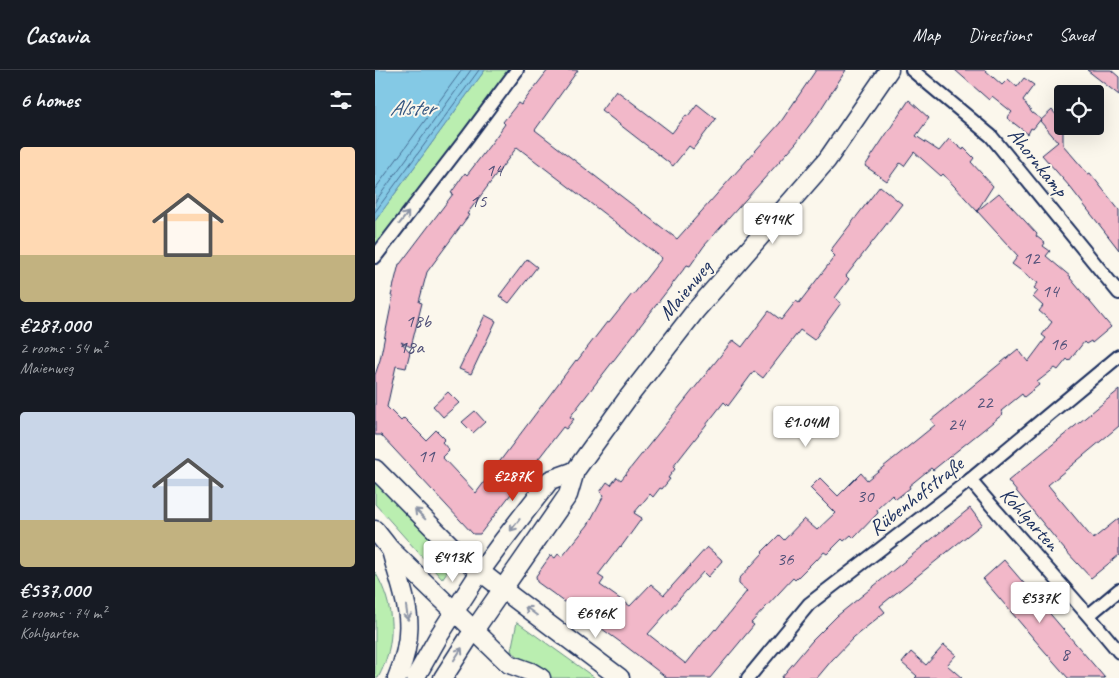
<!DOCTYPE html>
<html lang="en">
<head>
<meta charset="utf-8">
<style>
	body { margin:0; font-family:Caveat,sans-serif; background:#242831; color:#f1f3f6; height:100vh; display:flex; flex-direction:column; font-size:19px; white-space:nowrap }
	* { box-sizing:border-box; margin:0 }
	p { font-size:16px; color:#9ea1a6 }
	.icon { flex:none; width:28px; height:28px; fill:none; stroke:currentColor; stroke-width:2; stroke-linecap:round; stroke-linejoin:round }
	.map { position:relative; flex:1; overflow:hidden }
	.drawer { display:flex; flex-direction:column; background:#171b24; width:375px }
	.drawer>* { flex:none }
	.buttons { position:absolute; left:679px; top:15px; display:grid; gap:10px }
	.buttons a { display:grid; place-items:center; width:50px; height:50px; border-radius:5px; background:#171b24; box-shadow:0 5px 20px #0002; font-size:25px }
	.price { position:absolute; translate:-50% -42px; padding:0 11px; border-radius:5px; background:#fff; color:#222; font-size:16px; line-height:32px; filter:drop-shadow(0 1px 2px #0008) }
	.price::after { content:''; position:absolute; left:50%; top:30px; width:15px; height:11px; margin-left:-8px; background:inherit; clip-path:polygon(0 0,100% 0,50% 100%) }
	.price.active { background:#c8321e; color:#fff }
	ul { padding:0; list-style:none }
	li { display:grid; align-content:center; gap:10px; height:265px; padding:0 20px }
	li span { display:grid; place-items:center; height:155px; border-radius:5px; color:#555 }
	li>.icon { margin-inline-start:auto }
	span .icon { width:90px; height:90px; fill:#fffc; stroke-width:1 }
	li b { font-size:21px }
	h2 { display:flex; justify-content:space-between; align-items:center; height:60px; padding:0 20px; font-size:21px }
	header { display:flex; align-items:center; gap:30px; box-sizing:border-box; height:70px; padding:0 25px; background:#171b24; border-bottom:1px solid #363941 }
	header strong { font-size:24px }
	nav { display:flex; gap:28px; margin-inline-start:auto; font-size:18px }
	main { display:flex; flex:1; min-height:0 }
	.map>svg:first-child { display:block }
	.green { fill:#baeeb0; stroke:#6a8e87 }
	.water { fill:#84c9e5; stroke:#5a8baf }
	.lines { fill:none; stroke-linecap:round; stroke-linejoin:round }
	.shore { stroke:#456d94; stroke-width:1 }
	.building { fill:#f2b8c9; stroke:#1b2f5e; fill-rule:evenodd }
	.street-casing { stroke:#1b2f5e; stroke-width:16 }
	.secondary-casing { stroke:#1b2f5e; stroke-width:21 }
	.street { stroke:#fbf7ec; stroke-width:12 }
	.secondary { stroke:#fbf7ec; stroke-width:18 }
	.oneway { stroke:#8b93a5 }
	.labels { text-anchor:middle; stroke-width:4; stroke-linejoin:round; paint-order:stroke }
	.number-label { font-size:19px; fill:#515179 }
	.street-label { font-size:21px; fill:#1b2f5e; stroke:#fbf7ec }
	.water-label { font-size:22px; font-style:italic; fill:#355680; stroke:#fbf7ec }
</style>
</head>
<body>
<header>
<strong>Casavia</strong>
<nav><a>Map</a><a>Directions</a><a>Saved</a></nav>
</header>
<main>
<section class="drawer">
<h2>6 homes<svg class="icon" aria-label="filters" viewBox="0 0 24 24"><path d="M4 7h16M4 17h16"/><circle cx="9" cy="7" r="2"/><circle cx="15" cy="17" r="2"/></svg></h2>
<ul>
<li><span style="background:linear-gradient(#ffd9b3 70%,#c2b280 0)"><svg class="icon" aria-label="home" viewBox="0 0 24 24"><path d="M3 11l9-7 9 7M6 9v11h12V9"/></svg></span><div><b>€287,000</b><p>2 rooms · 54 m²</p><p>Maienweg</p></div></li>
<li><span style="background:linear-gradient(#c9d6e8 70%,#c2b280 0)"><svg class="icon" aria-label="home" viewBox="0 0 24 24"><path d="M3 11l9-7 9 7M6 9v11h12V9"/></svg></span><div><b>€537,000</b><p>2 rooms · 74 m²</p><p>Kohlgarten</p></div></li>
</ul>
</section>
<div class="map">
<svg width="744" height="608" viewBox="0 0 744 608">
	<rect width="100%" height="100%" fill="#fbf7ec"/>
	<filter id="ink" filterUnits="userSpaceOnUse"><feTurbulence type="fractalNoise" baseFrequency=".02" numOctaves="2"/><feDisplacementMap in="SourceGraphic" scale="10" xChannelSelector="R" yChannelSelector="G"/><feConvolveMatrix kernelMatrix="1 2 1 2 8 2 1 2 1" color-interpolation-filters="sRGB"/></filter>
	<g filter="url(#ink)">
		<g class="green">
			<path d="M110,0h26l-136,181v-30z"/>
			<path d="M0,410l73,74 6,8 -12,17 -67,-75z"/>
			<path d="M0,502c20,34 22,71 3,106h-3z"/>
			<path d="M142,552l78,56h-47l-4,-3 -33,-24z"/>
		</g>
		<path class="water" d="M0,0h110l-110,151z"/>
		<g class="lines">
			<g class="shore">
				<path d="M0,119l87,-119"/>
				<path d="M0,132l96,-132"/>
				<path d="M0,142l104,-142"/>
			</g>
		</g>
		<g class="building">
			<path d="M173,0h30l-43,60 142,109 103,-116 36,-53h30l-29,45 -21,28 -92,103 -14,20 -3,-1 -117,152 4,2 -8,10 -3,-2 -83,107h-7l-92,-99h-6v-60l5,-15 13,-64h-2l8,-32h1l53,-70 -2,-1 14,-20 2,2 26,-34 12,-17 -2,-2 15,-19 3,2zM142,77l145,111 -29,37 -1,-1 -23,29 -2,-1 -30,39 -1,-1 -100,133 -34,-36 7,-7 -7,-8 3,-3 -9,-9 -10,10 -22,-22 -3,3 -14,-14 9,-41 10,2 4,-16 -9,-10 10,5 11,-44 -3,-1 8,-30 42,-57 -2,-1z"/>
			<path d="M580,0h30l17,15 6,-6 9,8 7,-9 10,7 -11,15 9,13 9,6 -8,10 -2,-1 -3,6 -21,-16 5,-6 -20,-16 -3,4z"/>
			<path d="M712,0h24l8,7v18z"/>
			<path d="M241,20l56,43 14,-18 2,1 9,-12 19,15 -23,30 -4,-3 -16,20 -72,-56z"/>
			<path d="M534,30l20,18 -13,18 23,15 10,-12 14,11 1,-2 10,10 -3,4 22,24 -16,25 -34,-37 -2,2 -27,-24 -10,14 -4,-3 -13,18 -22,-15z"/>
			<path d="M677,40l11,13v22l25,29 2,-1 29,37v40l-49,-63 -28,-32 16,-13 -18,-21z"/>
			<path d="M505,116l22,18 -56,72 3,3 -14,19 6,5 -27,37 -14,-10 -37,48 -9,-7 -26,35 -4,-4 -51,65 2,2 -7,9 2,1 -8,10 -2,-1 -7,9 -3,-3 -16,19 8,5 -21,29 -1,-1 -22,29 6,4 -4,6 30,21 21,-22 13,11 43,-48 14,12 1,2 -14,16 -5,-5 -55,62 38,30 19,-24v1l10,-12 1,1 31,-39 -8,-7v-5l24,-26 -1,-1 17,-17 5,5 20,-21 13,11 18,-17 -25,-25 10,-10 18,18 23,-23 6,7 68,-55 -4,-5 87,-71 10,13 18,-24 -4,-3 10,-13 -13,-11 4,-5 -10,-9 5,-6 -4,-3 4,-5 -26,-19 6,-8 -41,-45 22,-18 38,41 -1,2 9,7 -2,3 7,5 -4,5 25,21 -1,1 41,49 -19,16 -1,-2 -5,3 -2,-2 -15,19 -2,-2 -9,11 -3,-2 -18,14 2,3 -15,12 -2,-3 -21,17 2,3 -70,56 -2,-2 -22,18 1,2 -14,11 -4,-4 -15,14 1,4 -24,25 -3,-3 -7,6 -2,-2 -15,15 -3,-2 -7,8 -1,-1 -21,21 -2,-2 -42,45 3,2 -44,53h-43l-44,-34 -86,-62 -1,-6 15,-21 4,3 3,-4 4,3 26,-32 16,-30 -4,-3 7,-10 4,3 6,-8 4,3 112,-140 9,7 27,-36 12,9 15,-19 3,2 36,-47 -5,-5z"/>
			<path d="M152,189l10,8 -28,36 -10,-7z"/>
			<path d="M110,245l11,6 -25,53 -12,-5z"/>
			<path d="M744,320v36l-71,59 45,54 26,-21v37l-28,23 -26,-28 -57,-69z"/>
			<path d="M73,322l11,11 -16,14 -10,-11z"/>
			<path d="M100,341l10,11 -12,11 -11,-11z"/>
			<path d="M595,438l12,16 -102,82 5,6 -31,25 -22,23 -15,18h-36l31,-37 25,-25z"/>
			<path d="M629,490l71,83 30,35h-37l-28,-32 -57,-67z"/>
			<path d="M569,575l12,10 -9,10 15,13h-47l2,-2 -15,-13 9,-11 15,13z"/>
		</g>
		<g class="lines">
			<g class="street-casing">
				<g id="street">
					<path d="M537,0l79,66 128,157"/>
					<path d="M0,187l93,-121 49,-66"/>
					<path d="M595,410c48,58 101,113 149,172"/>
					<path d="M714,545l30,-25"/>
					<path d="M373,608l61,-74 161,-124 149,-124"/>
				</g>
			</g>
			<g class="secondary-casing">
				<g id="secondary">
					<path d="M0,399l88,89 51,40 106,80"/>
					<path d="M0,460l15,19 119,115 22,8 10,6"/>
					<path d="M16,480c5,21 15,46 17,67 2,21 -3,42 -11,61"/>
					<path d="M40,608l25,-44 40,-62 22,-30 48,-62 25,-9"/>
					<path d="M68,608l25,-39 100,-144 7,-24 52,-72 69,-89 131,-150 62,-90"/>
				</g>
			</g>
			<use href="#street" class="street"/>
			<use href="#secondary" class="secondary"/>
		</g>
		<defs><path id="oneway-shaft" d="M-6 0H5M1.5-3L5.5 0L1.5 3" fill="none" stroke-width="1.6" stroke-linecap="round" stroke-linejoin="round" transform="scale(1.25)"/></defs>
		<g class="oneway">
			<use href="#oneway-shaft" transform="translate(29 148) rotate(-52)"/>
			<use href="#oneway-shaft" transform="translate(45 444) rotate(-135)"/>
			<use href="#oneway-shaft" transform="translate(140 455) rotate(128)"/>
			<use href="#oneway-shaft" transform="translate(156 541) rotate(-143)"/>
			<use href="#oneway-shaft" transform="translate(32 543) rotate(82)"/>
			<use href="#oneway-shaft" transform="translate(83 584) rotate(-57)"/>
		</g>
	</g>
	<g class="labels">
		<g class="number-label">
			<text x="119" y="106">14</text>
			<text x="103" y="137">15</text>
			<text x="656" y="194">12</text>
			<text x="675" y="227">14</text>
			<text x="43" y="257">18b</text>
			<text x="683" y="280">16</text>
			<text x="36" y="283">18a</text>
			<text x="609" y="338">22</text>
			<text x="581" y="360">24</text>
			<text x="51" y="392">11</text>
			<text x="490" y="432">30</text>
			<text x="410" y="495">36</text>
			<text x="690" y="590">8</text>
		</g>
		<g class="street-label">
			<text transform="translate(663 92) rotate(51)" y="7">Ahornkamp</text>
			<text transform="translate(310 220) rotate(-50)" y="7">Maienweg</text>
			<text transform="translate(541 426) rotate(-38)" y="7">Rübenhofstraße</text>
			<text transform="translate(655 449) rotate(48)" y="7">Kohlgarten</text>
		</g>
		<g class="water-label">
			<text x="37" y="45">Alster</text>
		</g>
	</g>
</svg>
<div class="buttons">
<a><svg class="icon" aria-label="locate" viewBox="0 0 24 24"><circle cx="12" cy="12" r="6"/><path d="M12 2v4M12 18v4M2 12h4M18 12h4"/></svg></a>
</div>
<b class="price" style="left:398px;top:175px">€414K</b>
<b class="price" style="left:431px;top:378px">€1.04M</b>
<b class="price active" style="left:138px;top:432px">€287K</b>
<b class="price" style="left:78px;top:513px">€413K</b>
<b class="price" style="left:665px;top:554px">€537K</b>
<b class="price" style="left:221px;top:569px">€696K</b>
</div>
</main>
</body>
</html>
